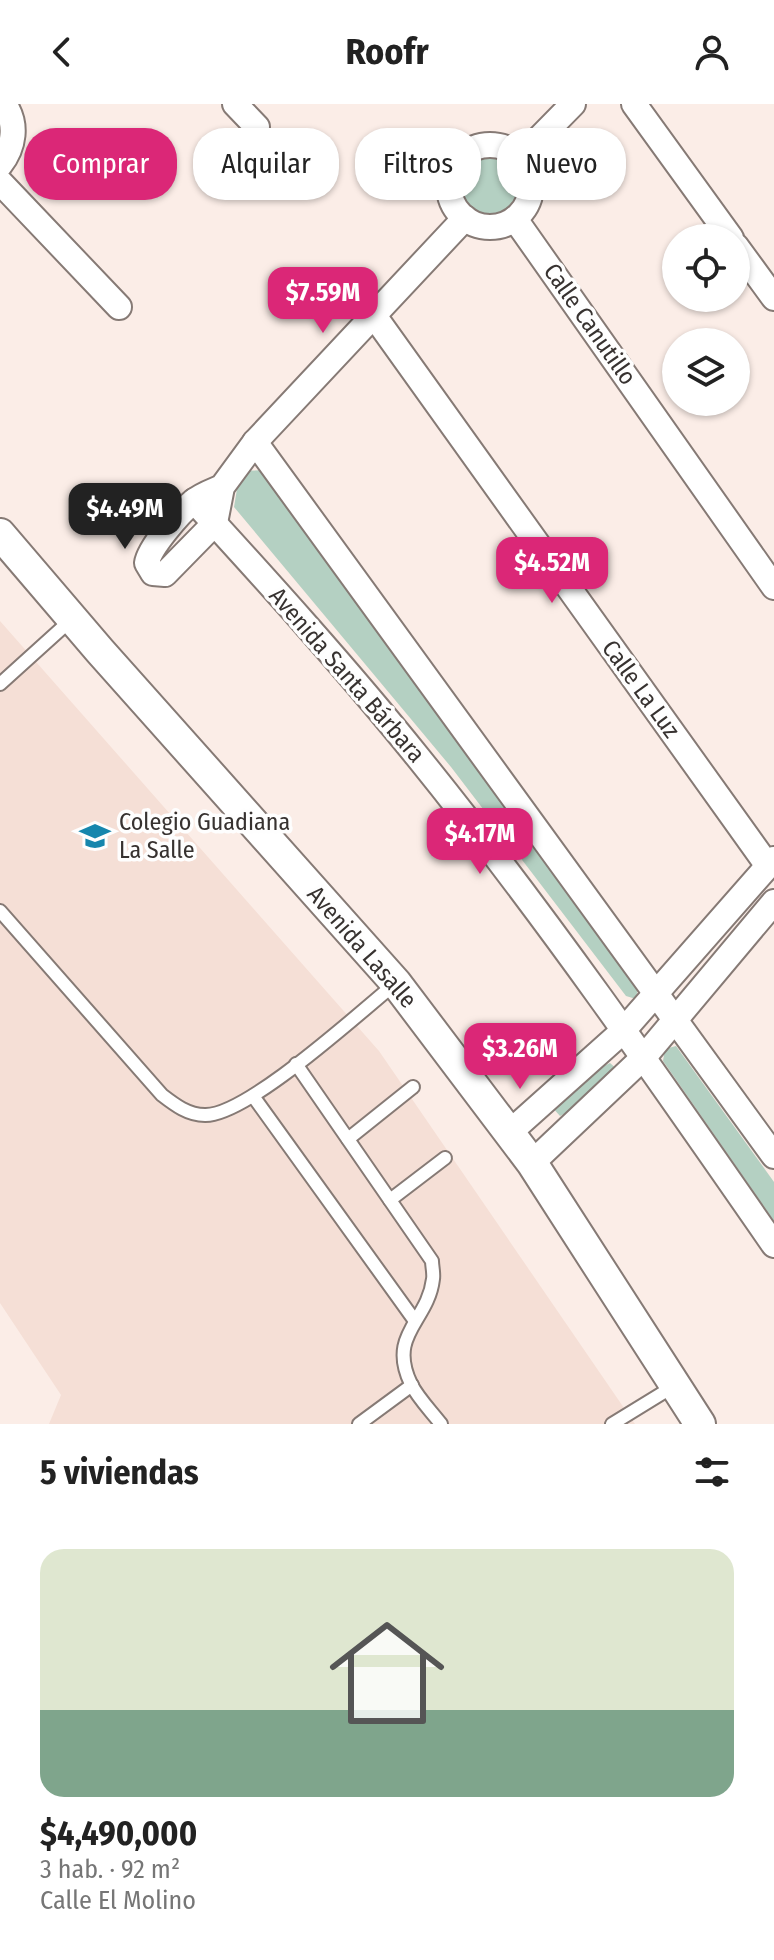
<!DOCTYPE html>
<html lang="es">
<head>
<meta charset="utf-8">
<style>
	body { margin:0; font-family:"Fira Sans Condensed",sans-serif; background:#f6f6f6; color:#222; height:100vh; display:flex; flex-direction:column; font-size:30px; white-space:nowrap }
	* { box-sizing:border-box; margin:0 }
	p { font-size:26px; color:#767676 }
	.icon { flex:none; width:44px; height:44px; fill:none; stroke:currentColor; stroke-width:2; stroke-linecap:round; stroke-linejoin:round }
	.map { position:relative; height:1320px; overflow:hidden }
	.sheet { display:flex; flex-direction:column; background:#fff; flex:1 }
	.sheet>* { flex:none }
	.top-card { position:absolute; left:24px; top:24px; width:726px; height:72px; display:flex; gap:16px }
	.buttons { position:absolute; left:662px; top:120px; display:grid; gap:16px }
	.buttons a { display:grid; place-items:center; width:88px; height:88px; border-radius:50%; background:#fff; box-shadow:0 2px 6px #0004; font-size:40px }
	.price { position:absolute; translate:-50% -68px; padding:0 18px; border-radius:16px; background:#db2777; color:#fff; font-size:26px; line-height:52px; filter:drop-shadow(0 2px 4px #0008) }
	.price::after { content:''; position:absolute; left:50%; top:48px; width:24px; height:18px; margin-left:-12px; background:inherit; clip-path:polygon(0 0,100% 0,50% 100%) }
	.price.current { background:#222; color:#fff }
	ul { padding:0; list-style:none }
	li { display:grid; align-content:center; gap:16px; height:424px; padding:0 40px }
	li+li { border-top:2px solid #e0e0e0 }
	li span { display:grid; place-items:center; height:248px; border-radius:24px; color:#555 }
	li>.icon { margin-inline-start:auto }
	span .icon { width:144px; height:144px; fill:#fffc; stroke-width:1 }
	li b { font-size:34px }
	h2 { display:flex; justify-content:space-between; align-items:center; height:96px; padding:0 40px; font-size:34px }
	.chip { padding:0 28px; border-radius:32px; background:#fff; box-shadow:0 2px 6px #0004; font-size:28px; line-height:72px }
	.chip.current { background:#db2777; color:#fff }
	header { display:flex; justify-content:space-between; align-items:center; height:104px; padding:0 40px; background:#fff; font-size:36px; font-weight:700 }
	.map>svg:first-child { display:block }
	.built { fill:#f5dfd6 }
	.green { fill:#b4d0c2 }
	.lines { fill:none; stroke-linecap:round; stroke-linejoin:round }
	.service-casing { stroke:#867a75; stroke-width:16 }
	.minor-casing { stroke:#867a75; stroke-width:28 }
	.tertiary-casing { stroke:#867a75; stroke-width:34 }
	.service { stroke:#fff; stroke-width:12 }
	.minor { stroke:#fff; stroke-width:24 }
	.tertiary { stroke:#fff; stroke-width:30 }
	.labels { text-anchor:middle; stroke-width:7; stroke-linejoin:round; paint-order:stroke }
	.street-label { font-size:24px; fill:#373230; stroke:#fefefe }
	.poi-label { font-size:24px; fill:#373230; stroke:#fefefe; text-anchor:start }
</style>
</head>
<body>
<header><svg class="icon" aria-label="back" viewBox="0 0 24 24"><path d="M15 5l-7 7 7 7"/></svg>Roofr<svg class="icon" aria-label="person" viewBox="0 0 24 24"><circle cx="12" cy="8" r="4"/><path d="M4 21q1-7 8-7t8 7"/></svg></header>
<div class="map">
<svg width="774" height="1320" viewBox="0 0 774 1320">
	<rect width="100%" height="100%" fill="#fbede7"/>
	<path class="built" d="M0,517l379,430 256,373h-586l12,-29 -61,-92z"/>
	<g class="green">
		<circle cx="489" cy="81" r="29"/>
		<path d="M267,366l371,517 -2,12 -10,-3 -175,-229 -217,-260 6,-36z"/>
		<path d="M676,942l98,136v39l-111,-160 2,-12z"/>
		<path d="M610,959l9,8 -29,30 -30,15 -8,-9 28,-29z"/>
	</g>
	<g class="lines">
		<g class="service-casing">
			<g id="service">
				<path d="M0,580l72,-65"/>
				<path d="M0,807l162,184c13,10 26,20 43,20 42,1 155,-103 191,-132"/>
				<path d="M296,960l136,197c0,5 2,13 1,18 -5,43 -46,55 -22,105 7,14 20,27 30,40"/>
				<path d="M253,992l162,225"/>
				<path d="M348,1035l65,-52"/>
				<path d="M390,1096l55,-42"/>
				<path d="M359,1320l53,-39"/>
				<path d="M612,1320l62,-38"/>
			</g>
		</g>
		<g class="minor-casing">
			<g id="minor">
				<path d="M235,0l22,23"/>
				<path d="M634,0l97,134"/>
				<circle cx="490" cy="82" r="41"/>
				<path d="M520,54l53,-54"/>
				<path d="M0,61c14,-18 18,-41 4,-61"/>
				<path d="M0,78l119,125"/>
				<path d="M515,115l259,368"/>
				<path d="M736,142l38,52"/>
				<path d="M375,213l393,549"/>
				<path d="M255,338l519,714"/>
				<path d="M222,383c-9,4 -21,8 -29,15 -13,10 -44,46 -46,61l6,10 12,1 50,-51 7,-36 33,-45 210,-224"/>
				<path d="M194,397c76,83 152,167 223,255 127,157 242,323 357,489"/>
				<path d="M510,1028l112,-100 152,-173"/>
				<path d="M532,1059l112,-106 130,-155"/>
			</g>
		</g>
		<g class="tertiary-casing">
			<path id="tertiary" d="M0,430l100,117 296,332 136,180 168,261"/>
		</g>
		<use href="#service" class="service"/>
		<use href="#minor" class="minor"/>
		<use href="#tertiary" class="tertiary"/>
	</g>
	<defs>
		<g id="university-bare" transform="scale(2.4)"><path d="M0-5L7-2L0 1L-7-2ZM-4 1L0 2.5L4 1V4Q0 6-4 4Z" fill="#1686ad" stroke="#fefefe" stroke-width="2.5" paint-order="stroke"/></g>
	</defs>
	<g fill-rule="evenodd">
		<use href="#university-bare" x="95" y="732"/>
	</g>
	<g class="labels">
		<g class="street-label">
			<text transform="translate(590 220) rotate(55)" y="8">Calle Canutillo</text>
			<text transform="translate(347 571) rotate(49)" y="8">Avenida Santa Bárbara</text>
			<text transform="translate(641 585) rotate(54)" y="8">Calle La Luz</text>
			<text transform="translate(362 843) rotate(49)" y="8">Avenida Lasalle</text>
		</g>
		<g class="poi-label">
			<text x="119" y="726">Colegio Guadiana<tspan x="119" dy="28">La Salle</tspan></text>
		</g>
	</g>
</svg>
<div class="buttons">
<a><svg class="icon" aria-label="locate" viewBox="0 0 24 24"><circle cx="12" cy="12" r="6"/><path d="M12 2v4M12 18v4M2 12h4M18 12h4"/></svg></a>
<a><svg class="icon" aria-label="layers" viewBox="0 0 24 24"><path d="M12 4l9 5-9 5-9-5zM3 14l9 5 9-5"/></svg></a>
</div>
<b class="price" style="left:323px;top:231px">$7.59M</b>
<b class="price current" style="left:125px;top:447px">$4.49M</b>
<b class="price" style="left:552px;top:501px">$4.52M</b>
<b class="price" style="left:480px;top:772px">$4.17M</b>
<b class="price" style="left:520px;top:987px">$3.26M</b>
<div class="top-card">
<a class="chip current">Comprar</a>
<a class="chip">Alquilar</a>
<a class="chip">Filtros</a>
<a class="chip">Nuevo</a>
</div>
</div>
<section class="sheet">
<h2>5 viviendas<svg class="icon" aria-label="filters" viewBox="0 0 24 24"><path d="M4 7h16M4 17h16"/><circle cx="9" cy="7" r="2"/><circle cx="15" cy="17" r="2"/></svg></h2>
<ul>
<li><span style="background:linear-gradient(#dfe7d0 65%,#7fa58c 0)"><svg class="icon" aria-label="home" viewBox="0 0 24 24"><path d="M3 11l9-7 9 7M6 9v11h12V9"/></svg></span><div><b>$4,490,000</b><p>3 hab. · 92 m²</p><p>Calle El Molino</p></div></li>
</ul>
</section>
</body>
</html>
